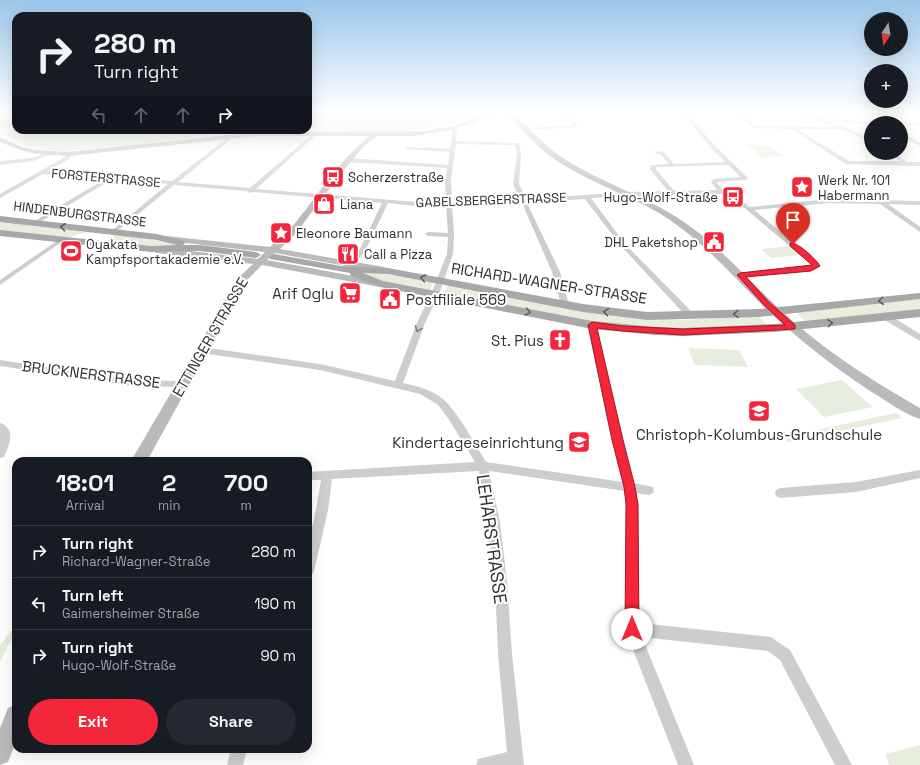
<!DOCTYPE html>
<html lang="en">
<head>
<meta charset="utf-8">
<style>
  :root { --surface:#171b24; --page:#242831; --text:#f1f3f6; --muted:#9ea1a6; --line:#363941; --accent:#f3263a }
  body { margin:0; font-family:"Space Grotesk",sans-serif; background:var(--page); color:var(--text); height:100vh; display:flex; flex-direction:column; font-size:15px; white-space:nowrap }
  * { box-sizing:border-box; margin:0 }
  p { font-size:13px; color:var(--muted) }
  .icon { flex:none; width:22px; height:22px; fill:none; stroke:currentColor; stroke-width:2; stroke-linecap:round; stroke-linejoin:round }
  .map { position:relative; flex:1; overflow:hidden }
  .details { position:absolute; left:12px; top:457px; width:300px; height:296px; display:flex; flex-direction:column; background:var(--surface); border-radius:12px; box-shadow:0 4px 16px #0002 }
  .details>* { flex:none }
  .banner { position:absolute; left:12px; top:12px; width:300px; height:122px; border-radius:12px; box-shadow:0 4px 16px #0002; background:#171b24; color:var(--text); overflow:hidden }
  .needle { width:26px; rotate:192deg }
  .buttons { position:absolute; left:864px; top:12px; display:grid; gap:8px }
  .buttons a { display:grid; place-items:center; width:44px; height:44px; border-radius:50%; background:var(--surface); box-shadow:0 4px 16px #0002; font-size:20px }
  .pin { position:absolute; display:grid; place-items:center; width:34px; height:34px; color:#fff; margin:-41px -17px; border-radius:50% 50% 50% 0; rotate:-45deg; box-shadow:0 0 4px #0007 }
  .pin .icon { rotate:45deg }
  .me { position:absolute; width:44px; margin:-22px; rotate:0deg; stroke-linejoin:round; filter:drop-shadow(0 0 3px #0008) }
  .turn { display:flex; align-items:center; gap:14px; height:84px; padding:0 16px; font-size:18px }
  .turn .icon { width:52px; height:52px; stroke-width:2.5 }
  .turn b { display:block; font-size:28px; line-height:34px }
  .lanes { display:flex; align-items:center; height:38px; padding:0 16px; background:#0003; justify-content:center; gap:20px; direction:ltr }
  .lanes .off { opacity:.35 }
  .eta { display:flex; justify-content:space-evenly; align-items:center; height:68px; text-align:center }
  .eta b { font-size:24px; font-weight:800; line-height:28px }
  .primary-button { display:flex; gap:8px; margin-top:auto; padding:8px 16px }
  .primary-button a { flex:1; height:46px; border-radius:24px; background:var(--accent); color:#fff; font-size:16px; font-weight:800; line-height:46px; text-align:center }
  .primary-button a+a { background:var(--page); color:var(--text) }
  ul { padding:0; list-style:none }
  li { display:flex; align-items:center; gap:12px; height:52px; padding:0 16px; border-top:1px solid var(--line) }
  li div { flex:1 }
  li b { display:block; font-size:15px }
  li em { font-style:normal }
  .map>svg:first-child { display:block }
  .green { fill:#e7eedd }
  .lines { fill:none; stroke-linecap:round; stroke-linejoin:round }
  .street { fill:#cdcdcd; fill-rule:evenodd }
  .secondary { fill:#bababa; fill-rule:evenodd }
  .primary { fill:#a8a8a8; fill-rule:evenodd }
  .oneway { stroke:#606060 }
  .oneway2 { stroke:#777 }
  .route { fill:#f3263a; stroke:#9e1926 }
  .labels { text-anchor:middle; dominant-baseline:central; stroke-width:4; stroke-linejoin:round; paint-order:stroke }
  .far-poi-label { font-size:13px; fill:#303030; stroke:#fff; text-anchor:start }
  .far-street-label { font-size:13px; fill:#303030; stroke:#fff }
  .street-label { font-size:15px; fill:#303030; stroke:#fff }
  .poi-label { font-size:15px; fill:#303030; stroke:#fff; text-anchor:end }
  .near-street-label { font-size:18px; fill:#303030; stroke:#fff }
</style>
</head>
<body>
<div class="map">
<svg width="920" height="765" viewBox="0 0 920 765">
  <rect width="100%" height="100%" fill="#fff"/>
  <g class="green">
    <polygon points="0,111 16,111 16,130 237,130 232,132 241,130 137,145 67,151 47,150 34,148 0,134"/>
    <path d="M308 111H486C431 138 367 131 308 129Z"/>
    <polygon points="747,145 769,145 785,156 762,157"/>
    <polygon points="0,221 86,232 88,232 63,239 0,231"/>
    <polygon points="116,235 164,241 181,246 154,247 106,243"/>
    <polygon points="789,246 800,255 771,258 761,249"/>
    <polygon points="355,272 387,274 434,282 429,292 386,283"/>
    <path d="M449 284 641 317 678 320 758 316 769 326C726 328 684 331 641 328 574 323 509 307 443 294Z"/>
    <polygon points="920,298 920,309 807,323 796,312"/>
    <polygon points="688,348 739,350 748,367 695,365"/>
    <polygon points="842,380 873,407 824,417 796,389"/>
    <polygon points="896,413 902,418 788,442 783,437"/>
    <polygon points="16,625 16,634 8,645 0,663 0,645"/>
    <polygon points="920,745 920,765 889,765 885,754"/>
  </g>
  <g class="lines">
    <g class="street">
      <polygon points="564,111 568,111 578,127 528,130 526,129 528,128 573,125"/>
      <path d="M681 111H685L716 147 747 177 748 178 745 180 717 182 722 190 727 191 750 207 829 199 920 201V205L888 204 920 227V232L880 204 829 203 754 210 816 261 819 266 811 270 740 277H737V273L812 265 747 210 724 194 629 196 591 198 625 244 694 314 695 316 691 318H688L621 246 585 199 527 203 560 272 569 305 565 307 561 305 552 272 522 203 482 206H452L454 235 453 254 439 294 425 323 403 383C417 386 433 390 444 400 459 414 475 444 486 462L623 482 588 325 592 322 595 323 634 483 653 487 654 490 653 493 649 495 636 493 638 504 639 623 771 637 790 650 852 765H835L780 660 768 651 642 637 694 765H678L625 629 626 504 625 491 489 471 500 522 507 582 512 654 524 765H476L478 759 507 752 498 654 495 582 488 522 479 471 332 479 328 510 314 571 312 575 308 577V545L316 510 321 480H308V472L475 462 448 418 437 404 420 394 320 370 201 353 197 350 201 347 320 364 395 381 417 323 431 294 447 254 448 237 428 236 425 234 428 232 448 233 446 206H417L388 203 366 249 354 265 352 266 349 264 360 249 382 203 253 192 250 193 247 191 174 185 112 235 109 233 110 232 168 184 111 180 35 225 33 224V222L105 179 43 174 0 198V194L65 157 69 153 71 154 69 159 48 171 172 181 230 136 232 138 178 182 250 188 314 133 316 135 256 189 417 202H446L445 180 447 168 348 162 345 160 348 158 448 165 450 152 407 149 405 148 407 147 450 149 453 132 451 128 453 127 457 132 456 141 519 143 521 154 519 184 526 199 629 192 668 191 650 169 651 165 669 164 660 154 655 153V151L664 152 674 164 725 162 712 149ZM456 144 515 145 517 154 513 184 520 200 482 202H452L451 180ZM728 165 741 177 713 179 711 182 717 190 674 191 656 169V167Z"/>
      <polygon points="731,111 736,111 756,126 834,127 792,111 798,111 845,127 871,139 871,142 840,129 797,129 849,161 900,161 888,153 893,153 907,162 920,162 920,166 846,164 791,129 753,128"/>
      <polygon points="829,119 885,122 887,123 871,124 827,121"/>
      <polygon points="901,122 920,123 920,125 901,124 901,123 899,123"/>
      <polygon points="901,132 920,143 920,146 901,135"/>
      <polygon points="47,153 49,153 49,155 33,161 0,165 0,161 32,158"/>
      <polygon points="61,238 64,240 63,241 0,285 0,280"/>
      <polygon points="883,315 889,315 920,334 920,341 883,319 882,317"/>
      <polygon points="0,360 131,380 182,381 187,384 182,387 131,386 0,366"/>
      <path d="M0 423C17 429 9 446 4 457L0 458Z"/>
      <polygon points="920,470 920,478 856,492 780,498 776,496 775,493 776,490 780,488 856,482"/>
      <polygon points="231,749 247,749 243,765 227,765"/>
    </g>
    <g class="secondary">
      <path d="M489 111H497L476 122 446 131 413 136H377L363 147 343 171 296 233 280 249 384 267 389 270 388 272 384 273 275 253 267 260 380 281 385 284 384 286 380 287 262 265 247 280 147 461H131L238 278 253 264 156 253 151 250 156 247 258 259 265 252 159 240 156 239 154 237 156 235 270 247C277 241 285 235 291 228 317 197 338 161 370 136H257L69 156 36 154 18 149 0 142V137L22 147 36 150 69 152 257 132 425 131 453 126Z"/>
      <path d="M506 111H512C529 128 545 147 566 160 606 185 652 198 691 227 729 255 759 292 795 323 833 356 876 383 920 408V419C903 414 886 400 870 391 831 365 795 337 761 304 732 275 705 244 670 220 636 197 595 185 560 163 540 150 521 130 506 111Z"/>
      <polygon points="16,705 16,742 8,762 0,765 0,728 8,708"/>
    </g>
    <g class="primary">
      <polygon points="0,216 157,234 184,241 185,243 183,245 200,245 256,252 261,255 256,258 200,251 151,252 0,236 0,230 151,246 177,245 157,240 0,222"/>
      <polygon points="274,254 341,266 388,268 583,304 647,312 759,309 920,293 920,299 759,317 647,320 583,312 388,274 363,273 383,281 592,321 655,327 683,328 775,324 920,309 920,317 775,332 683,336 655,335 592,329 380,287 351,276 350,273 270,259 269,257"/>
    </g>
  </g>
  <defs><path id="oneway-chevron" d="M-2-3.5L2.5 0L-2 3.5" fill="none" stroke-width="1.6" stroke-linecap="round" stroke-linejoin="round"/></defs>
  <g class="oneway">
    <use href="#oneway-chevron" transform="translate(63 227) rotate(-173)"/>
    <use href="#oneway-chevron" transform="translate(423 278) rotate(-169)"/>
    <use href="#oneway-chevron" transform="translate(881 301) rotate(174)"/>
    <use href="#oneway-chevron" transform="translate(528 312) rotate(11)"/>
    <use href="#oneway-chevron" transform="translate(606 312) rotate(-172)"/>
    <use href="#oneway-chevron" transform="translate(736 314) rotate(177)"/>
    <use href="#oneway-chevron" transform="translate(830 323) rotate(-7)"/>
  </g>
  <use class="oneway2" href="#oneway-chevron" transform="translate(418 329) rotate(110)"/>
  <linearGradient id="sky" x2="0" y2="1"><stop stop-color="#9bc6eb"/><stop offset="0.51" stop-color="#fff"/><stop offset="1" stop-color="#fff" stop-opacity="0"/></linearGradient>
  <rect width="920" height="218" fill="url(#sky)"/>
  <path class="route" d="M790 243C798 242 816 259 820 266L811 271 746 277 769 302 795 325V329L683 335 623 331 597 328 623 440 635 487 638 504 639 629 637 633 632 635 627 633 625 629 626 504 624 487 612 440 588 325 592 322 623 326 683 329 785 325 764 305 737 275 740 273 812 265 790 246Z"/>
  <defs>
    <g id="bus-square" transform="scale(1.15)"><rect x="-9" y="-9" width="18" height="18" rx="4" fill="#f3263a" stroke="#fff"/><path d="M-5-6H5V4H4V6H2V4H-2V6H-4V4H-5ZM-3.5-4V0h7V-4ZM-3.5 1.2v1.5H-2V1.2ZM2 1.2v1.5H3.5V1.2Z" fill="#fff"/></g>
    <g id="sight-square" transform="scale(1.15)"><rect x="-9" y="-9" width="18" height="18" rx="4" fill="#f3263a" stroke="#fff"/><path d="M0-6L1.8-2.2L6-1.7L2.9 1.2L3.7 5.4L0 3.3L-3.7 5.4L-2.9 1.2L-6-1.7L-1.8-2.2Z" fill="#fff"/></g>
    <g id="shop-square" transform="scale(1.15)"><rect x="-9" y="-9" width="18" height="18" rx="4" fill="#f3263a" stroke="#fff"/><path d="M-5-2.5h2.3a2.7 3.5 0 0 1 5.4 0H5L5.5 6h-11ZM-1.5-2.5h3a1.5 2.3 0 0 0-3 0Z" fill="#fff"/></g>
    <g id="civic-square" transform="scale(1.15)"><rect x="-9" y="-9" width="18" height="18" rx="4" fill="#f3263a" stroke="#fff"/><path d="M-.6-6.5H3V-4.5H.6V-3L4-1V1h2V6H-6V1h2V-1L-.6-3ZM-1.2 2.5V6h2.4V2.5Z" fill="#fff"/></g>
    <g id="stadium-square" transform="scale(1.15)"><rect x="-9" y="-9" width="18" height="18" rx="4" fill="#f3263a" stroke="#fff"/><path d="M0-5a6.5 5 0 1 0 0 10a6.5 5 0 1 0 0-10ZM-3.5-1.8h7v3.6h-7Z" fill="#fff"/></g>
    <g id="restaurant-square" transform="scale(1.15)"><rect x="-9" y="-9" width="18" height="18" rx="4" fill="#f3263a" stroke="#fff"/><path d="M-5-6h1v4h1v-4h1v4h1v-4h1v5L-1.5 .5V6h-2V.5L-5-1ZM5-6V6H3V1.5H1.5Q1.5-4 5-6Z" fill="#fff"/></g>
    <g id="supermarket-square" transform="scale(1.15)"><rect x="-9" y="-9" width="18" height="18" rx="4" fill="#f3263a" stroke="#fff"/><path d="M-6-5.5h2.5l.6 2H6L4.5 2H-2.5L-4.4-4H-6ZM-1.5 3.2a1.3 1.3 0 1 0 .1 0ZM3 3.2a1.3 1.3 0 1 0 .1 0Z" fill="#fff"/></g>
    <g id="church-square" transform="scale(1.15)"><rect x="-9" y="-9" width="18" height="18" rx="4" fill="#f3263a" stroke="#fff"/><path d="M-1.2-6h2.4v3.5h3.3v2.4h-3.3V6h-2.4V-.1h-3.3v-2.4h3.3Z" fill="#fff"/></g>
    <g id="school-square" transform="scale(1.15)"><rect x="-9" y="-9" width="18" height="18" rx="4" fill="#f3263a" stroke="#fff"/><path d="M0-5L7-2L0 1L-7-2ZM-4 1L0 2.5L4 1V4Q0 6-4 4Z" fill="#fff"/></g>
  </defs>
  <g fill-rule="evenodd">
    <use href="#bus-square" x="333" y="177"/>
    <use href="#sight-square" x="802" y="187"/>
    <use href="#bus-square" x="733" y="197"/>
    <use href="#shop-square" x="324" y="204"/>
    <use href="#sight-square" x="281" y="233"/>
    <use href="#civic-square" x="714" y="242"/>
    <use href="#stadium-square" x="71" y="251"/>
    <use href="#restaurant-square" x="348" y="254"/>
    <use href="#supermarket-square" x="350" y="293"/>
    <use href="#civic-square" x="390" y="299"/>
    <use href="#church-square" x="560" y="340"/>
    <use href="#school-square" x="759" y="411"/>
    <use href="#school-square" x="579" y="442"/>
  </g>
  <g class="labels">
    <g class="far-poi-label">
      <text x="348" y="177">Scherzerstraße</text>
      <text x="818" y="180">Werk Nr. 101<tspan x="818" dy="15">Habermann</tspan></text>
      <text x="718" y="197" text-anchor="end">Hugo-Wolf-Straße</text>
      <text x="340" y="204">Liana</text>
      <text x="296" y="233">Eleonore Baumann</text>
      <text x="698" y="242" text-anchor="end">DHL Paketshop</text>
      <text x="86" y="244">Oyakata<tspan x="86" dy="15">Kampfsportakademie e.V.</tspan></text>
      <text x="364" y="254">Call a Pizza</text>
    </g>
    <g class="far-street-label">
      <text transform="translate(106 178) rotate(5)">FORSTERSTRASSE</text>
      <text transform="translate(491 200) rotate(-2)">GABELSBERGERSTRASSE</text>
      <text transform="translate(80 214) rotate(7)">HINDENBURGSTRASSE</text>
    </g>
    <g class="street-label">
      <text transform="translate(549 283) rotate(9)">RICHARD-WAGNER-STRASSE</text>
      <text transform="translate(210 337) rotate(-60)">ETTINGER STRASSE</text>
      <text transform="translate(91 374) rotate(7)">BRUCKNERSTRASSE</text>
    </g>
    <g class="poi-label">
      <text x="334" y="293">Arif Oglu</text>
      <text x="406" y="299" text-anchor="start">Postfiliale 569</text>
      <text x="544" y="340">St. Pius</text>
      <text x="759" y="434" text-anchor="middle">Christoph-Kolumbus-Grundschule</text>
      <text x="564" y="442">Kindertageseinrichtung</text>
    </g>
    <g class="near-street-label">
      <text transform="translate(492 539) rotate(82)">LEHARSTRASSE</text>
    </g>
  </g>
</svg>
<div class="buttons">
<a><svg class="needle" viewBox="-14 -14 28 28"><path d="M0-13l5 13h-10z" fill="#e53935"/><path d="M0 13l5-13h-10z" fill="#9ea1a6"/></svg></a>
<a>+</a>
<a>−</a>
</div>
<div class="pin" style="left:793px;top:244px;background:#d93025"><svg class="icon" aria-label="arrive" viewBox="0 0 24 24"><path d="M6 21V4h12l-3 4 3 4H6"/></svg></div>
<svg class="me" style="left:632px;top:629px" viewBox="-20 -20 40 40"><circle r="19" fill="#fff"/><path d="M0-13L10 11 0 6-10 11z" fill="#f3263a"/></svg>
<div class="banner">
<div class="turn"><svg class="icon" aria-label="right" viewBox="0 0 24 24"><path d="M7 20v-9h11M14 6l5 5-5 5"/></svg><div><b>280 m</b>Turn right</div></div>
<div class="lanes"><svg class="icon off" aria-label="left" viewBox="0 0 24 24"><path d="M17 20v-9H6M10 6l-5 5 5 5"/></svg><svg class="icon off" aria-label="ahead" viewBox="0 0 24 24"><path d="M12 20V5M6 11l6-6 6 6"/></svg><svg class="icon off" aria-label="ahead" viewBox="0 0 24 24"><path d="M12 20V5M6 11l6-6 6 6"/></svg><svg class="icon" aria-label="right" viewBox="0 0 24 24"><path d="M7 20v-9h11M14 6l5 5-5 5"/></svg></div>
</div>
<section class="details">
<div class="eta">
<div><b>18:01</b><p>Arrival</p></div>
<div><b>2</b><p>min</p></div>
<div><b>700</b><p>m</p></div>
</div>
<ul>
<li><svg class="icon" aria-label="right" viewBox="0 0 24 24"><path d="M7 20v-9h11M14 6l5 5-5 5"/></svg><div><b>Turn right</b><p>Richard-Wagner-Straße</p></div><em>280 m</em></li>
<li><svg class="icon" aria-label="left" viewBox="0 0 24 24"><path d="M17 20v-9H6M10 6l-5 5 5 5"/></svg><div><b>Turn left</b><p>Gaimersheimer Straße</p></div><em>190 m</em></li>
<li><svg class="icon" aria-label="right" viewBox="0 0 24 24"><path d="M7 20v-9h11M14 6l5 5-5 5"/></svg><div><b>Turn right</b><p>Hugo-Wolf-Straße</p></div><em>90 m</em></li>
</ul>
<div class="primary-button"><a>Exit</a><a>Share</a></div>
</section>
</div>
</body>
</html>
